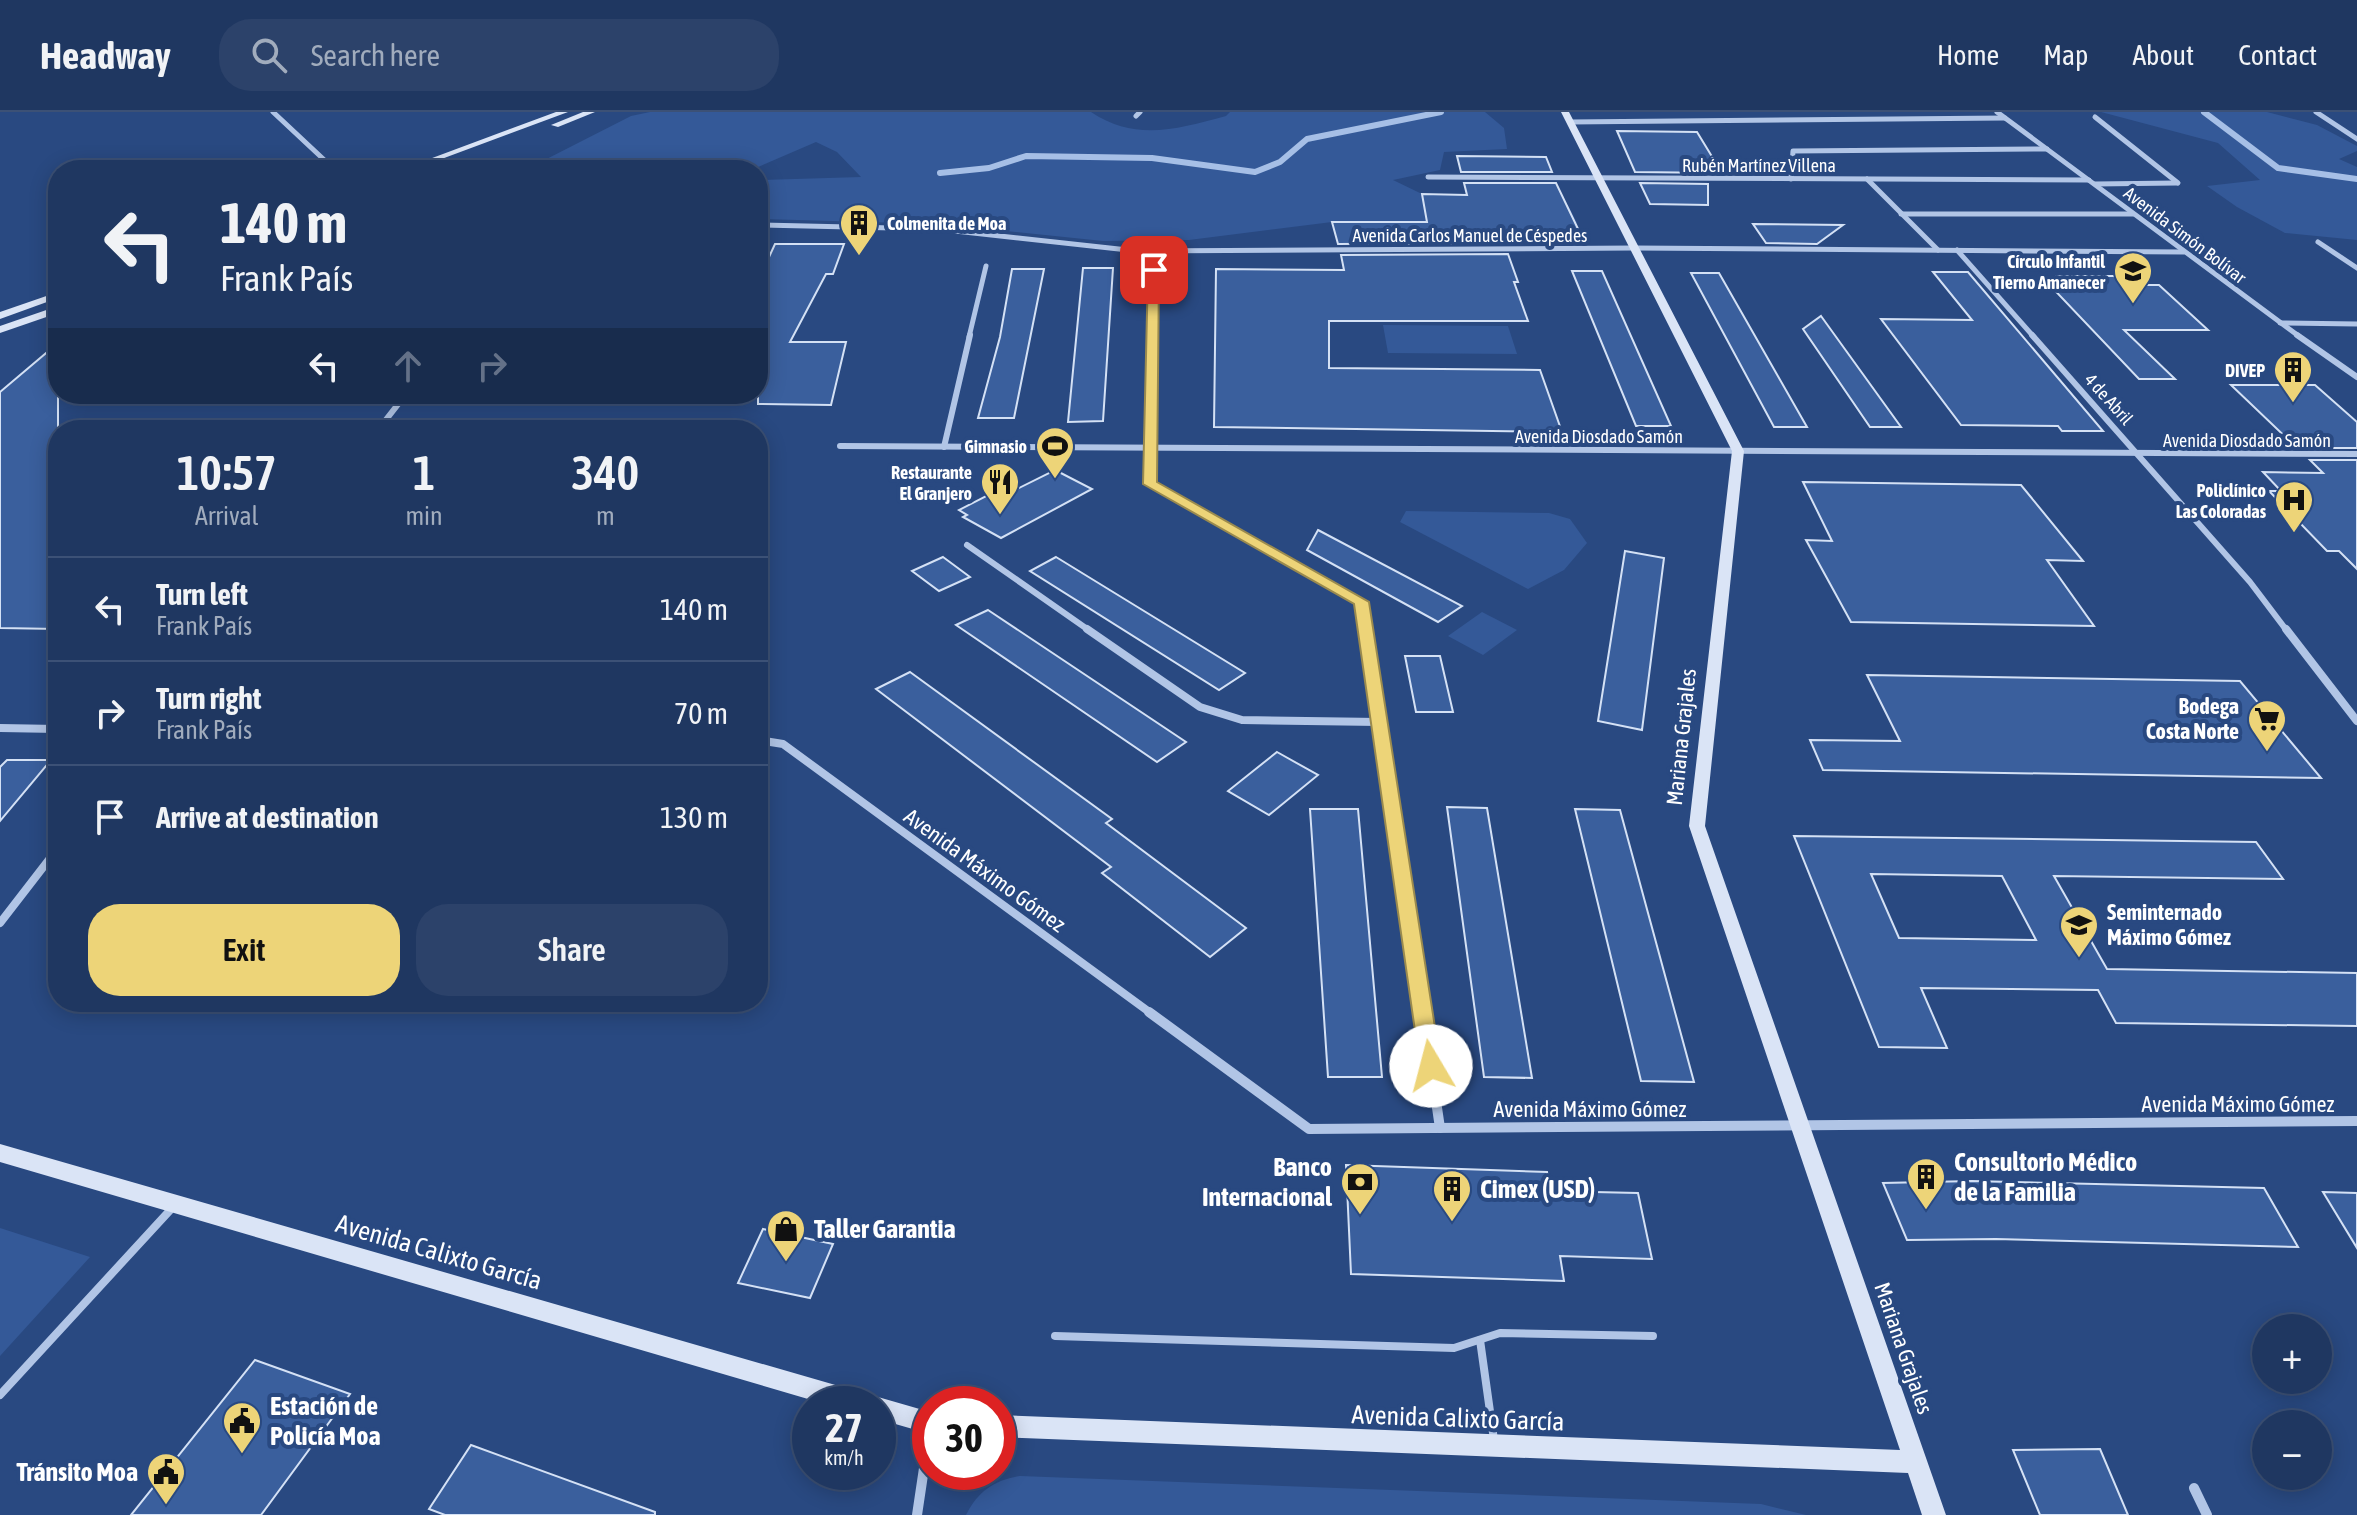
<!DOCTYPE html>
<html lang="en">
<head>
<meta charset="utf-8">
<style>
  :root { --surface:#1f3761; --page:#2c426a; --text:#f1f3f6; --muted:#a1acbd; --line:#3c5176; --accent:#edd478 }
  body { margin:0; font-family:"Asap Condensed",sans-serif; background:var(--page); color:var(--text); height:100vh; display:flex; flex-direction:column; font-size:30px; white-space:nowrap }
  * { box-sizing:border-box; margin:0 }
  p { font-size:26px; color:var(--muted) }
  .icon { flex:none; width:44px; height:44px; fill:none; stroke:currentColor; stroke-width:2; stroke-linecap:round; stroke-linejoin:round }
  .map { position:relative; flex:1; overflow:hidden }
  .side { position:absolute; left:48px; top:308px; width:720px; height:592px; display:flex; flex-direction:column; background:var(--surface); border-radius:32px; box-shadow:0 4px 20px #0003,0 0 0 2px var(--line) }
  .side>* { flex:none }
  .top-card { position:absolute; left:48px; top:48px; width:720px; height:244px; border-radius:32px; box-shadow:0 4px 20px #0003,0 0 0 2px var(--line); background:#1f3761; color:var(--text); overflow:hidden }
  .buttons { position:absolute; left:2252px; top:1202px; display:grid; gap:16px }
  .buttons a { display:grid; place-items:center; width:80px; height:80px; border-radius:50%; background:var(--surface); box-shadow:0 4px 20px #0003,0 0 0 2px var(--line); font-size:40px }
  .speed { position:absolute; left:792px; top:1274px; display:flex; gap:16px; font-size:40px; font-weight:700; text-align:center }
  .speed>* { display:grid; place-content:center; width:104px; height:104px; border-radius:50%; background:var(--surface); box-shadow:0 4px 20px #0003,0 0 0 2px var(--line); line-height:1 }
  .speed small { font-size:20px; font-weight:400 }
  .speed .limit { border:12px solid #d22; background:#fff; color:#111 }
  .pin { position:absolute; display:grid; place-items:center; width:68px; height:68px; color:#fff; margin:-34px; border-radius:16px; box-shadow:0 4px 12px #0006 }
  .me { position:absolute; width:88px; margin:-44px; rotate:352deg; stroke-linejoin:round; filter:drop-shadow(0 0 6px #0008) }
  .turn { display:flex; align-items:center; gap:28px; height:168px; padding:0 40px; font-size:36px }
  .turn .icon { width:104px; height:104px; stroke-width:2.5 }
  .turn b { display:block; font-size:56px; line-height:68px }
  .lanes { display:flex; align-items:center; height:76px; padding:0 40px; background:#0003; justify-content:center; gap:40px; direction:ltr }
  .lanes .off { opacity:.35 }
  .eta { display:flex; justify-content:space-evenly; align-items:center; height:136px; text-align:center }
  .eta b { font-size:48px; font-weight:600; line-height:56px }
  .cta { display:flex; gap:16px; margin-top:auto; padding:16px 40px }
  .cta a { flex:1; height:92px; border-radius:32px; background:var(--accent); color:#111; font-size:32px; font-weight:600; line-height:92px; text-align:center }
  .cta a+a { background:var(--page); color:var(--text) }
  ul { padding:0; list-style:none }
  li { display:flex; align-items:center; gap:24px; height:104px; padding:0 40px; border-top:2px solid var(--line) }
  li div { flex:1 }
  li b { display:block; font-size:30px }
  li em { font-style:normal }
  header { display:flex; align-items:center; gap:48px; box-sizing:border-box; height:112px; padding:0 40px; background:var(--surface); border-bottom:2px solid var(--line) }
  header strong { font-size:38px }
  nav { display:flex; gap:44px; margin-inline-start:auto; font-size:28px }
  .search { width:560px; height:72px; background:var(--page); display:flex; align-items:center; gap:20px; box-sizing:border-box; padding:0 28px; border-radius:32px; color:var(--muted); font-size:30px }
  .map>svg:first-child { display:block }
  .green { fill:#345998 }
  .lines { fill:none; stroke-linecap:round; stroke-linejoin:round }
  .stream { stroke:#a6bfe6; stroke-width:6 }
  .building { fill:#3a5f9d; stroke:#d4e1f5; stroke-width:2; fill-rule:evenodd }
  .lane { stroke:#b1c5e6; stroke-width:8 }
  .street-far3 { stroke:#b1c5e6; stroke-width:5 }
  .street-far2 { stroke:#b1c5e6; stroke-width:6 }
  .street-far1 { stroke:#b1c5e6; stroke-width:8 }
  .street { stroke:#b1c5e6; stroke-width:10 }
  .secondary { fill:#dae4f6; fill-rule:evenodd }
  .route { fill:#edd478; stroke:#9a8a4e; stroke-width:2 }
  .labels { text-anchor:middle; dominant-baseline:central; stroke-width:8; stroke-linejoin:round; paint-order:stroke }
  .far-street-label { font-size:18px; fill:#fff; stroke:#294981 }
  .far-poi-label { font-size:18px; font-weight:bold; fill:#fff; stroke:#294981; text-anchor:end }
  .poi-label { font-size:22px; font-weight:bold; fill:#fff; stroke:#294981; text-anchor:end }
  .street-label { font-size:22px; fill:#fff; stroke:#294981 }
  .near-poi-label { font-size:26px; font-weight:bold; fill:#fff; stroke:#294981; text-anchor:start }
  .near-street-label { font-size:26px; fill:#fff; stroke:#294981 }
</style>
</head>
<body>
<header>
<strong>Headway</strong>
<div class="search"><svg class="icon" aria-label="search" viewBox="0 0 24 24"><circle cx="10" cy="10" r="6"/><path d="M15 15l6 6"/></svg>Search here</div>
<nav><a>Home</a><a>Map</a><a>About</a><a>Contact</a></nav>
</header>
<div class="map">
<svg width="2357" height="1403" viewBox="0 0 2357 1403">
  <rect width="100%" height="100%" fill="#294981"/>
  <g class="green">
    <path d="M650 0H1091C1136 30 1177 17 1226 4L1230 0H1485L1504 16 1507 37 1444 40 1440 58 1393 68 1422 82 1424 92 1568 93 1577 111 1332 110 1189 128 1103 129 938 112 758 107V68L861 65 837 40 816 30 751 58H525L631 4Z"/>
    <polygon points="2101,0 2267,0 2317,13 2357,34 2357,39 2339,47 2357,55 2357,128 2285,121 2237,95 2207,74 2260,68 2218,31"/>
    <polygon points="1383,213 1508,214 1517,242 1388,241"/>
    <polygon points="1406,399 1549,401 1570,407 1587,431 1564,458 1528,477 1400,410"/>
    <polygon points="1482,500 1517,518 1483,543 1448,524"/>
    <polygon points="0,1116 90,1145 0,1244"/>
    <path d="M1020 1364 1761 1392 1806 1403H966C978 1379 995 1368 1020 1364Z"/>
  </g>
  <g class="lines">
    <g class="stream">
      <polyline points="2204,0 2278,56 2357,67"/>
      <polyline points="940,61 989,56 1026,44 1152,46 1255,60 1280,50 1307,27 1441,0"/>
    </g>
  </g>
  <g class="building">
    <polygon points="1617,19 1697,20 1722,61 1635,60"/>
    <polygon points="1457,44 1546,45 1552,60 1461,60"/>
    <polygon points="1464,71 1556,71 1580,121 1501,121 1505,131 1338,132 1332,110 1427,110 1422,82 1467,83"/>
    <polygon points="1640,71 1708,72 1708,93 1650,92"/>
    <polygon points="1753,112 1843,113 1817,132 1766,131"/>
    <polygon points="775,132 844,132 833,162 826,162 790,230 846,230 831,293 758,292 758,169"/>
    <polygon points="1508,142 1518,170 1514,170 1528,209 1329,209 1329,256 1540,258 1562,320 1214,315 1216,157 1344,158 1341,143"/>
    <polygon points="1113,156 1103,309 1068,310 1083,156"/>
    <polygon points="1012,157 1044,157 1014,306 978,306 1000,225"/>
    <polygon points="1572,159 1602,159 1671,314 1636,314"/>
    <polygon points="1933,160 1968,160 2103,319 2062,319 2058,314 1961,313 1881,207 1972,208"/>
    <polygon points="1691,161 1719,161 1807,315 1774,315"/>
    <polygon points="2057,164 2113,164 2135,167 2141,173 2159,173 2208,218 2124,218 2175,267 2139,267 2043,166 2059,167"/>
    <polygon points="1821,204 1901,315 1870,315 1803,217"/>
    <polygon points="58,231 58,517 0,516 0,280"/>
    <polygon points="2231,273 2315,273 2357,310 2357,336 2297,336"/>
    <polygon points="2310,348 2357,348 2357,457 2339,439 2327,439 2269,379 2281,379 2263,360 2323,361"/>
    <polygon points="1055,358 1092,377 1001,426 963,405 967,403 959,398 992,381 1001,385"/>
    <polygon points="1803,370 2021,373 2083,449 2047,448 2094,514 1851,510 1806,428 1832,429"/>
    <polygon points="1318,418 1462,494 1438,510 1307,438"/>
    <polygon points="1625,439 1664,446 1642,618 1598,609"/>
    <polygon points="943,445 970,465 939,479 912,459"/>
    <polygon points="1056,445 1245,561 1219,578 1030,459"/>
    <polygon points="988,498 1186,630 1157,650 956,513"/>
    <polygon points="1405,544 1440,544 1453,600 1416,600"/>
    <polygon points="910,560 1112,707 1106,711 1246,816 1210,845 1102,761 1111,755 876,577"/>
    <polygon points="1867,563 2240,569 2321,666 1823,658 1810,628 1900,629"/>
    <polygon points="1277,640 1318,663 1269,703 1228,679"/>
    <polygon points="7,648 51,648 0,709 0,655"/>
    <polygon points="1447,695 1487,696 1532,966 1484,965"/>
    <polygon points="1310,697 1358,697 1382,965 1328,965"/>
    <polygon points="1575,697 1620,698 1694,970 1641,969"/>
    <path d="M1794 724 2256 730 2283 767 2054 764 2107 857 2357 861V914L2116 911 2098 878 1921 876 1947 936 1879 935ZM1871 762 2002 764 2036 828 1899 826Z"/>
    <polygon points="1346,1053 1547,1060 1550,1079 1638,1081 1652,1147 1560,1144 1564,1169 1351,1162"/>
    <polygon points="1972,1069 2264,1076 2298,1135 1996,1127 1907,1128 1883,1071"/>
    <polygon points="2323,1080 2357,1081 2357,1136"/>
    <polygon points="763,1117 833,1132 810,1186 738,1171"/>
    <polygon points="255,1248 350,1282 261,1403 131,1403"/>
    <polygon points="471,1333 655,1400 655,1403 445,1403 429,1397"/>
    <polygon points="2100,1337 2128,1403 2040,1403 2013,1338"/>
  </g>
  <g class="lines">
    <g class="lane">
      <polyline points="1055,1224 1454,1236 1500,1221 1653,1224"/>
      <polyline points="1480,1228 1494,1328"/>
      <polyline points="0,1283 173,1095"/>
    </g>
    <g class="street-far3">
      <polyline points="273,0 335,58"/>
      <polyline points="1997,0 2300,225"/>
      <polyline points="2316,0 2357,27"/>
      <polyline points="1136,4 1140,0"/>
      <polyline points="2095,5 2178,71"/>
      <polyline points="1570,10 2005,6"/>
      <polyline points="1428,65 2089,68"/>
      <polyline points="1791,67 1793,39 2047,37"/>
      <polyline points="1867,67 1938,138"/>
      <polyline points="2095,72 2177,71"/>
      <polyline points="1901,102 2133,102"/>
      <polyline points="758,113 937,117 1137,139 1634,136 2184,140"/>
      <polyline points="2318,130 2357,156"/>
      <polyline points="1957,138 2034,225"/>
      <polyline points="2280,211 2357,212"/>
      <polyline points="969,225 986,154"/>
      <polyline points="1153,225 1154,158"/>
    </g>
    <g class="street-far2">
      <polyline points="1153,223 1150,372 1361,490 1365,519"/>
      <polyline points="2032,223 2250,470 2287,519"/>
      <polyline points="2297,223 2357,265"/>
      <polyline points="378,318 406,282"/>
      <polyline points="840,334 2357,342"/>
      <polyline points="944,335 970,223"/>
      <polyline points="967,433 1090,519"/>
    </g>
    <g class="street-far1">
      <polyline points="1087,517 1200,595 1242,608 1379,610"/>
      <polyline points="1365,517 1423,902"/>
      <polyline points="2286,517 2357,609"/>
      <polyline points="0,616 58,617"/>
      <polyline points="758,628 783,632 1152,902"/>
      <polyline points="0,811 58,736"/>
    </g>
    <g class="street">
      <polyline points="1149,900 1309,1017 2357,1009"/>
      <polyline points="1423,900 1440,1016"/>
      <polyline points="2194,1376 2207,1403"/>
      <polyline points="917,1403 930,1316"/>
    </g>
    <g class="secondary">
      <polygon points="556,0 568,0 412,58 400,58"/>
      <polygon points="583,0 595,0 558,15 551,13"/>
      <polygon points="1561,0 1569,0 1744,339 1705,714 1946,1403 1922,1403 1908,1361 998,1325 998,1303 1900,1338 1689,714 1732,339"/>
      <polygon points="58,180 58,186 0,207 0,200"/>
      <polygon points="58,194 58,201 0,221 0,214"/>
      <polygon points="0,1032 863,1281 872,1287 878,1285 930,1300 930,1322 878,1307 878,1292 825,1292 0,1050"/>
    </g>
  </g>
  <polygon class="route" points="1154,155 1159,158 1157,370 1369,490 1441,954 1438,960 1423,960 1420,954 1354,492 1143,372 1148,158"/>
  <defs>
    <g id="building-pin" transform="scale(2)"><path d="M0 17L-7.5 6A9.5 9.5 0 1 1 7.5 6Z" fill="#edd478" stroke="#294981"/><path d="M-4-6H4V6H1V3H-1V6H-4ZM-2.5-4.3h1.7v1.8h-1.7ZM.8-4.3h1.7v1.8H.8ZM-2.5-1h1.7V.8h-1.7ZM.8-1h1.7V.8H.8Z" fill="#111"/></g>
    <g id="school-pin" transform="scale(2)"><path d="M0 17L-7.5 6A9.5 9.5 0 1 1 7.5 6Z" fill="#edd478" stroke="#294981"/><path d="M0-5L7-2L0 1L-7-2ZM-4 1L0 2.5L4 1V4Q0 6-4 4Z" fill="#111"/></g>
    <g id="stadium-pin" transform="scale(2)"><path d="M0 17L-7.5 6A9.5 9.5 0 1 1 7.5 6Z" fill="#edd478" stroke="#294981"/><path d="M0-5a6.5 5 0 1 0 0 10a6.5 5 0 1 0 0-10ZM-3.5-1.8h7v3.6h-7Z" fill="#111"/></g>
    <g id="restaurant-pin" transform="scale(2)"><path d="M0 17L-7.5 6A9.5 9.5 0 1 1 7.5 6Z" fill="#edd478" stroke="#294981"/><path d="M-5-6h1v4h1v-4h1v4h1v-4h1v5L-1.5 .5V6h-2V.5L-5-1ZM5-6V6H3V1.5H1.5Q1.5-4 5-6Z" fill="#111"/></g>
    <g id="hospital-pin" transform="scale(2)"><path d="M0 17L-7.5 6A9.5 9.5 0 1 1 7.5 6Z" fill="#edd478" stroke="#294981"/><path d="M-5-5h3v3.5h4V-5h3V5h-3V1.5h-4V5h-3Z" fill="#111"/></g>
    <g id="supermarket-pin" transform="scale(2)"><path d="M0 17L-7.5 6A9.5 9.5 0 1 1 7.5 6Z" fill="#edd478" stroke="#294981"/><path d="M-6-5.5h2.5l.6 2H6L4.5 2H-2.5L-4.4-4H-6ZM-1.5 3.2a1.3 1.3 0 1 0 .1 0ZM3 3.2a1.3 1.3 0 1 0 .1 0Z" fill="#111"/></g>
    <g id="bank-pin" transform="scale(2)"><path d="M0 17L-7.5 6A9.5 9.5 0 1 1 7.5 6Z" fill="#edd478" stroke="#294981"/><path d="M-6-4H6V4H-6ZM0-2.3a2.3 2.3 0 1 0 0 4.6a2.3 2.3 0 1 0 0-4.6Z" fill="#111"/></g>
    <g id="shop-pin" transform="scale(2)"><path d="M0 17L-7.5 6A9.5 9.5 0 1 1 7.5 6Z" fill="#edd478" stroke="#294981"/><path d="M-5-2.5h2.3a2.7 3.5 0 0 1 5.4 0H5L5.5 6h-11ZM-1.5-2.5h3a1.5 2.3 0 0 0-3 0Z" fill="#111"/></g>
    <g id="civic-pin" transform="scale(2)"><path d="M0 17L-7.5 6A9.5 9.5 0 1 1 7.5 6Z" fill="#edd478" stroke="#294981"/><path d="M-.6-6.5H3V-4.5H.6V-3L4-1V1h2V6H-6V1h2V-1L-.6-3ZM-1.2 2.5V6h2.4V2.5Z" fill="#111"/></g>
  </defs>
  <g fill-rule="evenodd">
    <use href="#building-pin" x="859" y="111"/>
    <use href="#school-pin" x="2133" y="159"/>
    <use href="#building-pin" x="2293" y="258"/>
    <use href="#stadium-pin" x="1055" y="334"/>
    <use href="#restaurant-pin" x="1000" y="370"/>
    <use href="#hospital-pin" x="2294" y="388"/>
    <use href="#supermarket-pin" x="2267" y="607"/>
    <use href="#school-pin" x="2079" y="813"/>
    <use href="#building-pin" x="1926" y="1065"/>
    <use href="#bank-pin" x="1360" y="1070"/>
    <use href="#building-pin" x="1452" y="1077"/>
    <use href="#shop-pin" x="786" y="1117"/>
    <use href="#civic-pin" x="242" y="1309"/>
    <use href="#civic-pin" x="166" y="1360"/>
  </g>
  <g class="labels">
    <g class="far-street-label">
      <text x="1759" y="53">Rubén Martínez Villena</text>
      <text x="1470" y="123">Avenida Carlos Manuel de Céspedes</text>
      <text transform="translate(2185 123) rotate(37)">Avenida Simón Bolívar</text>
      <text transform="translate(2109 287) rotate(48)">4 de Abril</text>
      <text x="1599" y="324">Avenida Diosdado Samón</text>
      <text x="2247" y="328">Avenida Diosdado Samón</text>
    </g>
    <g class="far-poi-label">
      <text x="887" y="111" text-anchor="start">Colmenita de Moa</text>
      <text x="2105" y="149">Círculo Infantil<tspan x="2105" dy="21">Tierno Amanecer</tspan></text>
      <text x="2265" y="258">DIVEP</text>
      <text x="1027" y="334">Gimnasio</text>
      <text x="972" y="360">Restaurante<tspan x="972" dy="21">El Granjero</tspan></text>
      <text x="2266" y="378">Policlínico<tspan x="2266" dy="21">Las Coloradas</tspan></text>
    </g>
    <g class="poi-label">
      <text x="2239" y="594">Bodega<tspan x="2239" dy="25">Costa Norte</tspan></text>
      <text x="2107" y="800" text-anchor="start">Seminternado<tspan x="2107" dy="25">Máximo Gómez</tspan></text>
    </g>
    <g class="street-label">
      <text transform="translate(1681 625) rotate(-84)">Mariana Grajales</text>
      <text transform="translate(985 758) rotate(36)">Avenida Máximo Gómez</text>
      <text x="2238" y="992">Avenida Máximo Gómez</text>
      <text x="1590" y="997">Avenida Máximo Gómez</text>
      <text transform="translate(1904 1236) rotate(71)">Mariana Grajales</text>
    </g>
    <g class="near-poi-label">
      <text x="1954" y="1050">Consultorio Médico<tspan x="1954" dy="30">de la Familia</tspan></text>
      <text x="1332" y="1055" text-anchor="end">Banco<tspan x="1332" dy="30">Internacional</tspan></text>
      <text x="1480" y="1077">Cimex (USD)</text>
      <text x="814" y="1117">Taller Garantia</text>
      <text x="270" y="1294">Estación de<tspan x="270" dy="30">Policía Moa</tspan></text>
      <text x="138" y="1360" text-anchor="end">Tránsito Moa</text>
    </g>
    <g class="near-street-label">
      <text transform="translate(439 1140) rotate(16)">Avenida Calixto García</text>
      <text transform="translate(1458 1306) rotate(2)">Avenida Calixto García</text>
    </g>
  </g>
</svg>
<div class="buttons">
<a>+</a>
<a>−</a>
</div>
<div class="speed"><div>27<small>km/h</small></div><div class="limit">30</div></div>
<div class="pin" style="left:1154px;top:158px;background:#d93025"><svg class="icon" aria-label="arrive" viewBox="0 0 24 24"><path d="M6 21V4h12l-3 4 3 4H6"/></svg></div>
<svg class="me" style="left:1431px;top:954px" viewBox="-20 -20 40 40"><circle r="19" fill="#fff"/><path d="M0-13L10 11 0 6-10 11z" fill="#edd478"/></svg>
<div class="top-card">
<div class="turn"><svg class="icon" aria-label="left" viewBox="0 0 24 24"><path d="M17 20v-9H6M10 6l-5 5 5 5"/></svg><div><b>140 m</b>Frank País</div></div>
<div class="lanes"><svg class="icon" aria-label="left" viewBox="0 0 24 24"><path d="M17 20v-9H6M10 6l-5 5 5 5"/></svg><svg class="icon off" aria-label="ahead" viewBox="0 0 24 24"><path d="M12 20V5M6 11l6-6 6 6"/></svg><svg class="icon off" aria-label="right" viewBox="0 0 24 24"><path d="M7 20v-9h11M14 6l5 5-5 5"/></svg></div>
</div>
<section class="side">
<div class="eta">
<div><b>10:57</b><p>Arrival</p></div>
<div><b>1</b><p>min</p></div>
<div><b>340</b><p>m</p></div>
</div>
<ul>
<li><svg class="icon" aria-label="left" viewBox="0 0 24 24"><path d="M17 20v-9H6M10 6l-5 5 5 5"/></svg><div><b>Turn left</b><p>Frank País</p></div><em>140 m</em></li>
<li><svg class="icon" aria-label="right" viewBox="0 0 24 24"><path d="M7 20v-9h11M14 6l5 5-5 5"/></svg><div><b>Turn right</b><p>Frank País</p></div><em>70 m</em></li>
<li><svg class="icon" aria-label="arrive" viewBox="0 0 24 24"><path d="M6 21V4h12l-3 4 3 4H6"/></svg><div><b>Arrive at destination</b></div><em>130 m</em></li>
</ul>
<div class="cta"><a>Exit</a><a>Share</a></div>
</section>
</div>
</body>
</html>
